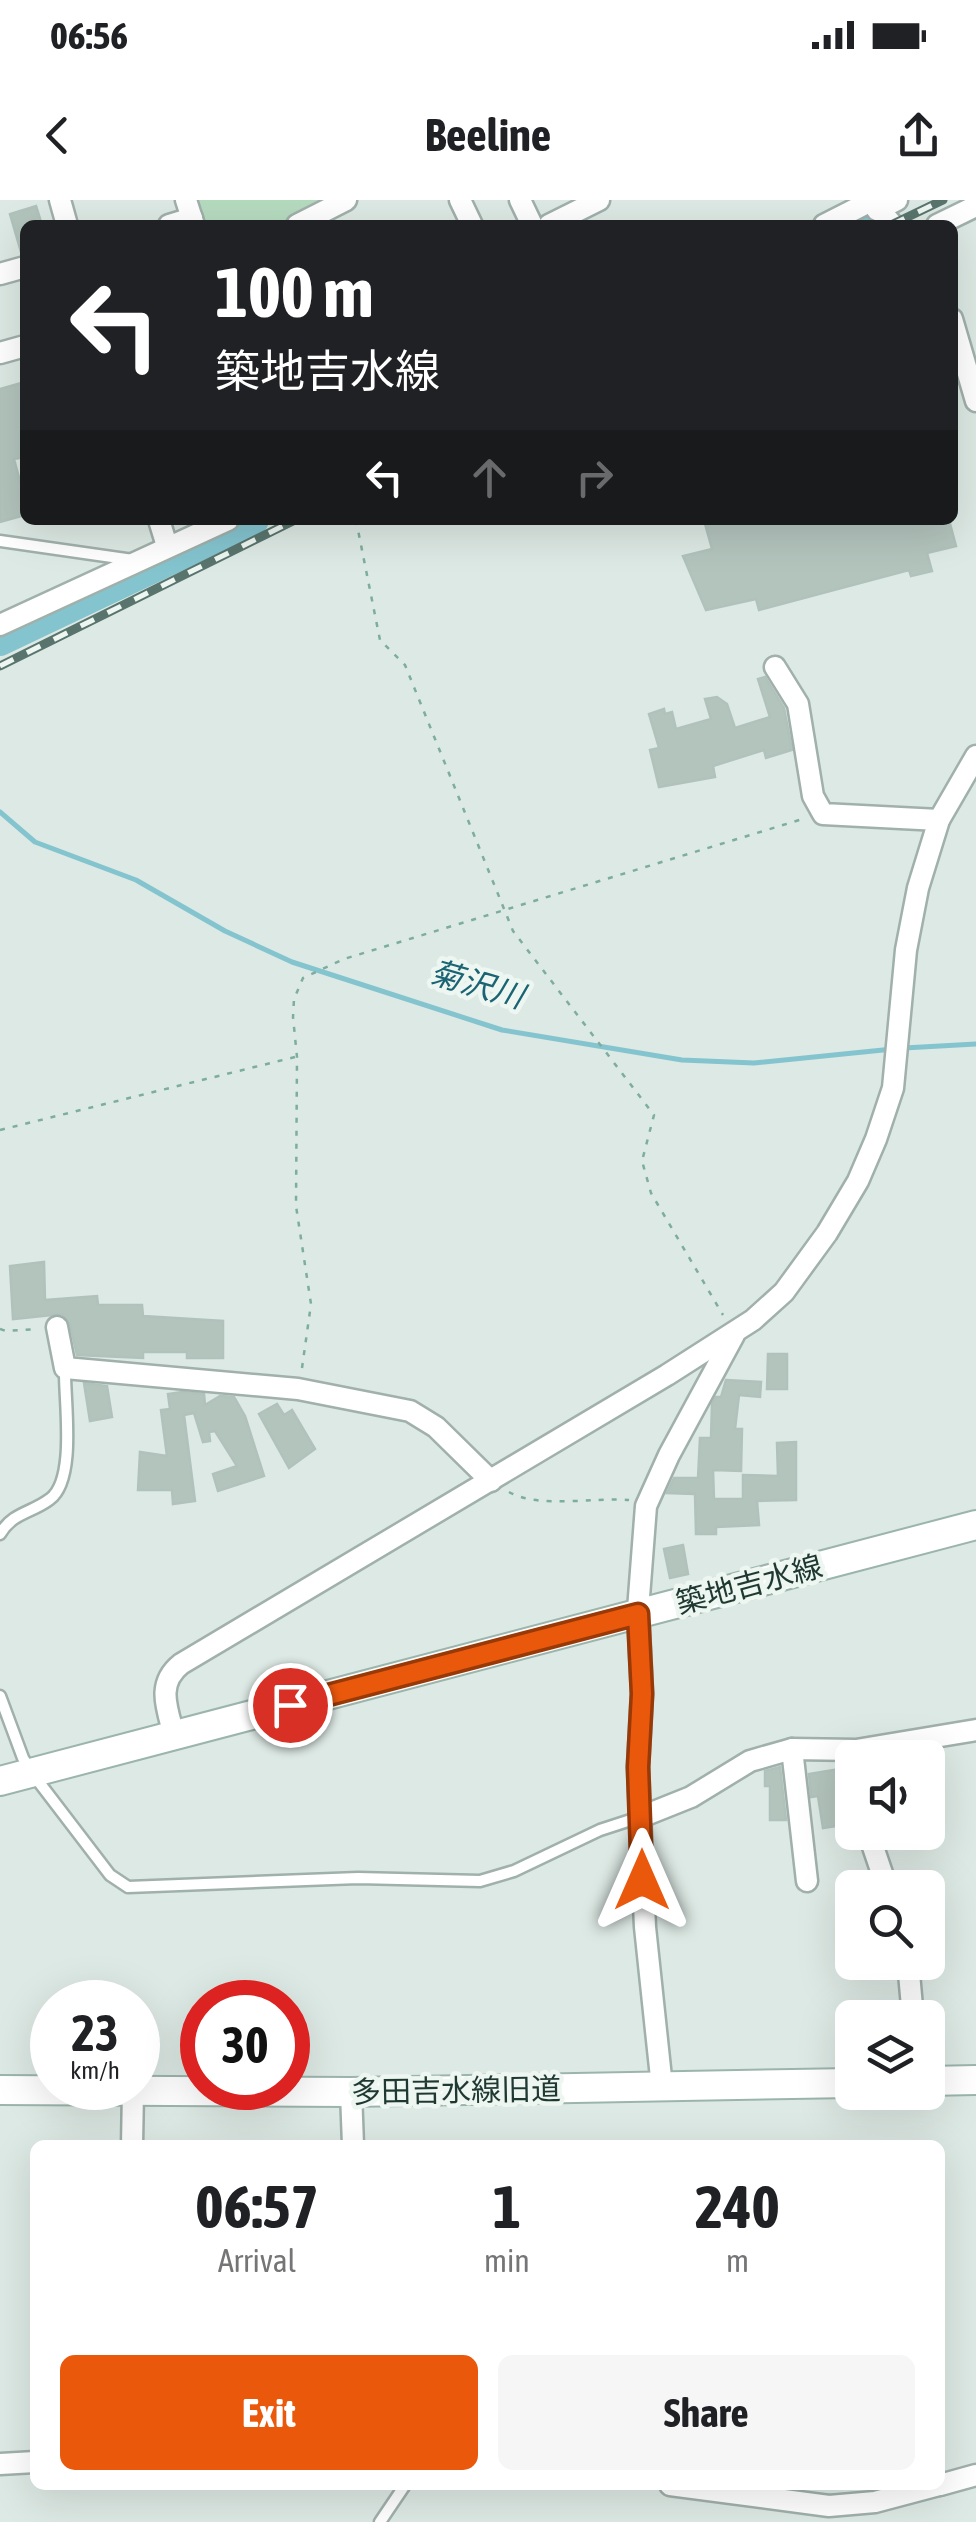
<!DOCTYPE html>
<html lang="en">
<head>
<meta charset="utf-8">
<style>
  :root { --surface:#fff; --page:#f6f6f6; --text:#202124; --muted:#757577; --accent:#ea580c }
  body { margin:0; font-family:"Asap Condensed","Noto Sans JP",sans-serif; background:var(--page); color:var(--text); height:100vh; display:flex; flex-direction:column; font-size:38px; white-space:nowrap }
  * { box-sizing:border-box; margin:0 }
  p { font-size:32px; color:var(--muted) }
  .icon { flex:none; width:55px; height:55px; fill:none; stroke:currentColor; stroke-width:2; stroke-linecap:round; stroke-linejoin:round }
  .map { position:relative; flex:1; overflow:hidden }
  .sheet { position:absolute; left:30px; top:1940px; width:915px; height:350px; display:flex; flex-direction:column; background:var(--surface); border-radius:15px; box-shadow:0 10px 40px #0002 }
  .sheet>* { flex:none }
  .hud { position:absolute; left:20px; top:20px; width:938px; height:305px; border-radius:15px; box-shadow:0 10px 40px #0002; background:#202124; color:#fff; overflow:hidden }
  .tools { position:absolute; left:835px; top:1540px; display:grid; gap:20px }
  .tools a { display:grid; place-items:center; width:110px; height:110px; border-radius:15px; background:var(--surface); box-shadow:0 10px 40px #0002; font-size:50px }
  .speed { position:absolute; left:30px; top:1780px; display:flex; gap:20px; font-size:50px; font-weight:700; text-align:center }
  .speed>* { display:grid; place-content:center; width:130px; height:130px; border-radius:50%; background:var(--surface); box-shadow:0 10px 40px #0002; line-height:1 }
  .speed small { font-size:25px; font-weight:400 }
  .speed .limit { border:15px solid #d22; background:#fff; color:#111 }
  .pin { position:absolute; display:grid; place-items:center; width:85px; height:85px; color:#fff; margin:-42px; border:5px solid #fff; border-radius:50%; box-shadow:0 2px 10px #0007 }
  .me { position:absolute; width:110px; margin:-55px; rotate:0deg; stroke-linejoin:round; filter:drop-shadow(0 0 8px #0008) }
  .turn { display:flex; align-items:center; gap:35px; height:210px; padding:0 30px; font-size:45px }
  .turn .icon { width:130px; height:130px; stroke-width:2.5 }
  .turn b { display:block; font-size:70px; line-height:85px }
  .lanes { display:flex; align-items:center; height:95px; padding:0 30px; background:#0003; justify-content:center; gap:50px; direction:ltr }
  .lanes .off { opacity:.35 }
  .eta { display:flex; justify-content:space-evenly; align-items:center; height:170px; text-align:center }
  .eta b { font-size:60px; font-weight:700; line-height:70px }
  .primary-button { display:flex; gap:20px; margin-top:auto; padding:20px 30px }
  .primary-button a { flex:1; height:115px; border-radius:15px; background:var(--accent); color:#fff; font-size:40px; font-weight:700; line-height:115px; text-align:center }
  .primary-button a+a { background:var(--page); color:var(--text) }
  .status { display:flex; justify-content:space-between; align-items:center; height:70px; padding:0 50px; background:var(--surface); direction:ltr }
  .status svg { height:28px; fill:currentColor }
  header { display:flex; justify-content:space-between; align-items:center; height:130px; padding:0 30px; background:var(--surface); font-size:45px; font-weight:700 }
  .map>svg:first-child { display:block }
  .green { fill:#b5dbbf }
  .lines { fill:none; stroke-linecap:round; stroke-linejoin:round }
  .stream { stroke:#84c4cf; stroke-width:5 }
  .river { stroke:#84c4cf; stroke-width:30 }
  .building { fill:#b3c4bd; stroke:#b0c2bb; stroke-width:2.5 }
  .lane-casing { stroke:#a0b0ab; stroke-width:15 }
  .street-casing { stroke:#a0b0ab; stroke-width:25 }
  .secondary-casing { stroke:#9cb5ac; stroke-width:32 }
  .path { stroke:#7dad9e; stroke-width:2.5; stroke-dasharray:5 8; stroke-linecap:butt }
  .lane { stroke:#fff; stroke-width:10 }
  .street { stroke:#fff; stroke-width:20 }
  .secondary { stroke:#fff; stroke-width:28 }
  .rail-casing { stroke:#59746d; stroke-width:9 }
  .rail { stroke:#edf6f1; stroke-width:5; stroke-dasharray:15; stroke-linecap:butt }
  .route-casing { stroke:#983908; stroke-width:25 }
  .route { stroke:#ea580c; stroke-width:18 }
  .labels { text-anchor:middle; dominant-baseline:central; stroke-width:9; stroke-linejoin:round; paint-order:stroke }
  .street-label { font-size:30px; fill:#1f3831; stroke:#edf6f1 }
  .water-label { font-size:32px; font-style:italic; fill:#1a6473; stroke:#edf6f1 }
</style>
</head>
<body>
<div class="status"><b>06:56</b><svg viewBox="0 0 49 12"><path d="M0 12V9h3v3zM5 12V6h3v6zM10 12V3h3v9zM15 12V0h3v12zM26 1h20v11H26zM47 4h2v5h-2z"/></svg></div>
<header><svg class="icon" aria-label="back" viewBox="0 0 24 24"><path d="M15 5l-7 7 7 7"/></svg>Beeline<svg class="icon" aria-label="share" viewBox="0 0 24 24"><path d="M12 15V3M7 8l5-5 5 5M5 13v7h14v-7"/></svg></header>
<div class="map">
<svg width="976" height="2322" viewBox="0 0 976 2322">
  <rect width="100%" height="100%" fill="#dde9e4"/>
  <polygon class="green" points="186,0 346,0 297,25 194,25"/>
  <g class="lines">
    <g class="stream">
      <polyline points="0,612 35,642 136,680 225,731 292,762 502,830 682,860 754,863 893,849"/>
      <polyline points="904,848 976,844"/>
    </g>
    <g class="river">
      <polyline points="852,25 873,15"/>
      <polyline points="0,441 254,320"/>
    </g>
  </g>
  <g class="building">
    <polygon points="36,6 42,25 25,25 25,51 21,52 10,14"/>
    <polygon points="25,182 25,257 14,259 25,300 25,315 0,322 0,189"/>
    <polygon points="704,320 949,320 956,346 927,353 932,371 911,376 909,370 759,410 756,399 706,410 683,356 712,349"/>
    <polygon points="765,477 784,508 792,550 766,558 764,550 713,566 715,577 659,587 650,550 659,548 649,514 664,509 665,514 672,512 676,529 711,519 705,499 717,497 727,504 735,528 770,517 758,479"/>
    <polygon points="44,1062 45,1100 97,1096 98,1105 142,1105 143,1116 223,1121 223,1158 187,1158 187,1152 143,1152 143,1158 77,1155 70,1124 62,1114 13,1119 10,1066"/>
    <polygon points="768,1154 787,1154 787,1189 767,1189"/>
    <polygon points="726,1180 761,1182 760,1197 739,1195 735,1229 742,1229 741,1271 713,1270 714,1299 743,1299 743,1275 778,1276 777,1243 796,1242 796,1300 757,1301 759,1325 716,1327 716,1334 696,1334 695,1294 667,1293 674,1278 698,1278 700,1238 711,1238 712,1204 716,1197 721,1197"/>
    <polygon points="84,1183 107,1186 112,1217 90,1221"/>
    <polygon points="182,1192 204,1194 205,1205 220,1196 234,1197 245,1216 264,1276 218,1291 213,1274 237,1266 215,1231 209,1232 210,1241 203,1242 194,1213 184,1215 195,1301 173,1304 172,1290 138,1290 140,1252 167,1256 161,1210 170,1209 168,1194"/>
    <polygon points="277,1204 284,1215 292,1210 315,1249 289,1268 259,1214"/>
    <polygon points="683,1345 688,1374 670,1378 664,1349"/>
    <polygon points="780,1567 786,1620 770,1620 770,1586 765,1586 765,1571"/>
    <polygon points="846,1568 849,1596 839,1597 843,1625 823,1628 818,1596 811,1597 809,1574"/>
  </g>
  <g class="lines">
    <g class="lane-casing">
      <g id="lane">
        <polyline points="0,341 133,360"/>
        <path d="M0 1334C13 1312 32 1313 50 1299 77 1279 64 1199 65 1169"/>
        <polyline points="0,1496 23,1558 32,1573 110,1675 128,1687 358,1678 480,1681 514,1671 600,1630 640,1617"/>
        <polyline points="380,2322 405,2285"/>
      </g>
    </g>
    <g class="street-casing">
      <g id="street">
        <polyline points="60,0 67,25"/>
        <polyline points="186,0 194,25"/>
        <polyline points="460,0 472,25"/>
        <polyline points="520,0 532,25"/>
        <polyline points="871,0 893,25"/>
        <polyline points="877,10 897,0"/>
        <polyline points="169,25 192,18"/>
        <polyline points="297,25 346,0"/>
        <polyline points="549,25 599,0"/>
        <polyline points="824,25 871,1"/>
        <polyline points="937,25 976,6"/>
        <polyline points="0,74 25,67"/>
        <polyline points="952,119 976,201"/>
        <polyline points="0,153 25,146"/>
        <polyline points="159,320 167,346"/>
        <polyline points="0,425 228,320"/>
        <polyline points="775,467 798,504 813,596 823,614 939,620"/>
        <polyline points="57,1127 65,1168 298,1189 410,1211 436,1227 491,1281"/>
        <path d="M174 1535C167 1508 156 1484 181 1464L667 1175 753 1120 784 1092 827 1033 858 981 876 939 893 888 906 750 918 688 939 620 976 556"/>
        <polyline points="792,1549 807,1681"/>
        <polyline points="641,1617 691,1597 750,1561 792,1549 856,1550 976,1530"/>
        <polyline points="868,1632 887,1688"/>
        <polyline points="908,1762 913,1818"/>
        <polyline points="662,1887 645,1727 638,1567 642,1493 638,1410 646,1306 669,1255 734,1135"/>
        <polyline points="351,1892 353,1945"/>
        <polyline points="132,1945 133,1891"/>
        <polyline points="0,2264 35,2262"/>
        <polyline points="670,2285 829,2306 875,2302 939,2285"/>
        <polyline points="940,2285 976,2275"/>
      </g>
    </g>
    <g class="secondary-casing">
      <g id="secondary">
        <polyline points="0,1581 976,1325"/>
        <polyline points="928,1881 976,1880"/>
        <polyline points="0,1890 351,1892 852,1883"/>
      </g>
    </g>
    <g class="path">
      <polyline points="356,320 380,440 405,465 513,731 654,915 642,961 651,993 723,1115"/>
      <polyline points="0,930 295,857"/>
      <polyline points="0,1129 6,1131 38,1129"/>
      <polyline points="302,1168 311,1104 296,1006 297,857 293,817 294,799 303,778 344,759 806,618"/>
      <path d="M509 1292C538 1309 595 1297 629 1300"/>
    </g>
    <use href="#lane" class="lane"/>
    <use href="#street" class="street"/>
    <use href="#secondary" class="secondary"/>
    <g class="rail-casing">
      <g id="rail">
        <polyline points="891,25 943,0"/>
        <polyline points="0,466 295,320"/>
      </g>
    </g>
    <use href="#rail" class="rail"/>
  </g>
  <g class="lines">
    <g class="route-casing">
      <polyline id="route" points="290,1505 638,1414 642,1494 638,1567 642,1680"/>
    </g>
    <use href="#route" class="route"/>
  </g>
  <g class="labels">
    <g class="street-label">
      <text transform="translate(749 1384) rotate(-15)">築地吉水線</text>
      <text transform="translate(456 1890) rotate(-1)">多田吉水線旧道</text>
    </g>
    <g class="water-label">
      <text transform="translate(477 784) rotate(16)">菊沢川</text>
    </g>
  </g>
</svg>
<div class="tools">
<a><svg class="icon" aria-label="sound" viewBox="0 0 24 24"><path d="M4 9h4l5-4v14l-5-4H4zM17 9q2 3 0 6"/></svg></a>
<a><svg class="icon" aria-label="search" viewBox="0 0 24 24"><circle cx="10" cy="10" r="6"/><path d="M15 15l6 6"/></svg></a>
<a><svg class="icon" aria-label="layers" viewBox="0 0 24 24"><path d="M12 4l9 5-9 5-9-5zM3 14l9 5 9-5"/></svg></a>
</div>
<div class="speed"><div>23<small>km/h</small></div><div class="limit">30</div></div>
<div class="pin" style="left:290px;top:1505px;background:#d93025"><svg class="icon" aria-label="arrive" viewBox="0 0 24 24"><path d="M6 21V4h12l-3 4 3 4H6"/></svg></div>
<svg class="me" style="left:642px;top:1680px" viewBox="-20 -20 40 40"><path d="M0-17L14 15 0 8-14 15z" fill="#ea580c" stroke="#fff" stroke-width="4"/></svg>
<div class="hud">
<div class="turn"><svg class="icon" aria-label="left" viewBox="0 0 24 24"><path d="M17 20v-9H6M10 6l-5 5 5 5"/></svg><div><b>100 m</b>築地吉水線</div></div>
<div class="lanes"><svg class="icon" aria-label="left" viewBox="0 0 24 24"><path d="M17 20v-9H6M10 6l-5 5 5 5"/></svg><svg class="icon off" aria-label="ahead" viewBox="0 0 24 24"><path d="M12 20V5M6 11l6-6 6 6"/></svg><svg class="icon off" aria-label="right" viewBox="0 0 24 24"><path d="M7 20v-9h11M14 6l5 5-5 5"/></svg></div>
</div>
<section class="sheet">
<div class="eta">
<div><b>06:57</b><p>Arrival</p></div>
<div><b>1</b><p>min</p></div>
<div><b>240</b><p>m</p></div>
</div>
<div class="primary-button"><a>Exit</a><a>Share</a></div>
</section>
</div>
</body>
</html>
